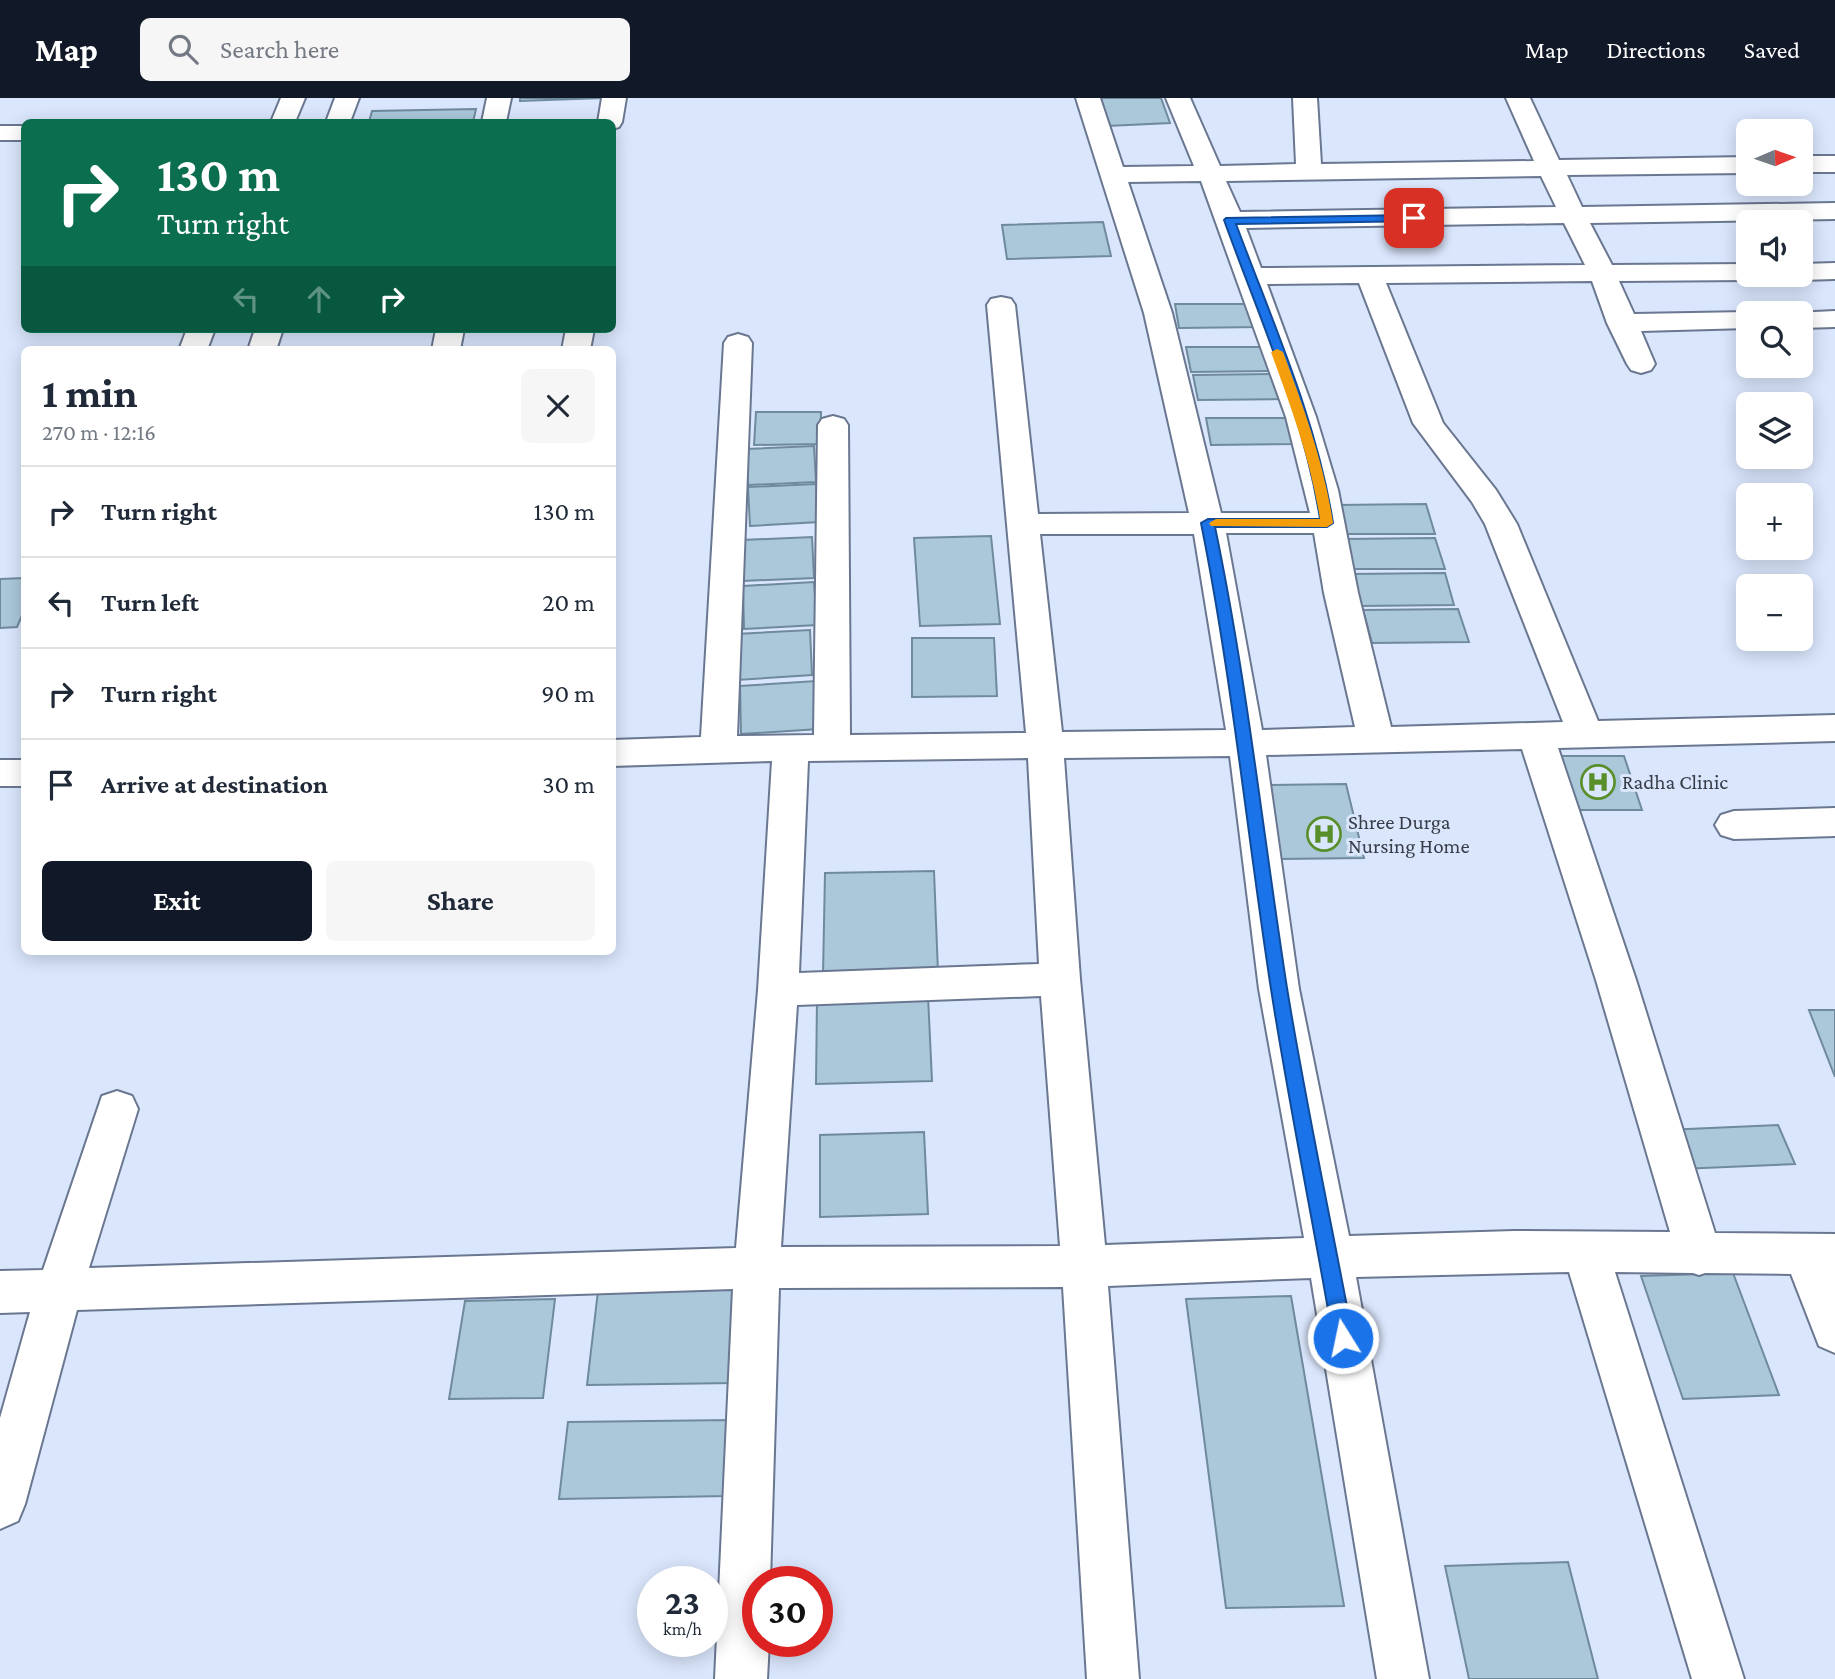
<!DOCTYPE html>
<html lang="en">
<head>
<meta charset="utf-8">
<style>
  :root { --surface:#fff; --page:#f6f6f7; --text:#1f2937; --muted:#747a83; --line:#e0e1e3; --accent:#111827 }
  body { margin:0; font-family:"Crimson Pro",serif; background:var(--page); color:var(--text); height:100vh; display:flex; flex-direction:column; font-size:26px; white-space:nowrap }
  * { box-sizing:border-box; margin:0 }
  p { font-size:23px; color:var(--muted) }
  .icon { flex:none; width:38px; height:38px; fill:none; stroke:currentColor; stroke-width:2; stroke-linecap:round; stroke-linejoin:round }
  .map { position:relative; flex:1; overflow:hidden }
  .drawer { position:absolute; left:21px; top:248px; width:595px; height:609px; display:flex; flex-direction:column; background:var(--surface); border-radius:10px; box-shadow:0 4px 18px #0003 }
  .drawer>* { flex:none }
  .top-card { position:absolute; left:21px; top:21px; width:595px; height:214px; border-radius:10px; box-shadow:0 4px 18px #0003; background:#0b6e4f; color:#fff; overflow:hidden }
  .needle { width:46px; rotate:88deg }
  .fabs { position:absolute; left:1736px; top:21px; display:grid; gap:14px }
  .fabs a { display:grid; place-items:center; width:77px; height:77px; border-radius:10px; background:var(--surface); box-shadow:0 4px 18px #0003; font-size:35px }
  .speed { position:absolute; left:637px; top:1468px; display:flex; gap:14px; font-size:35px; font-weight:700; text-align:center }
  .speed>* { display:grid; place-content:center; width:91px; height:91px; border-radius:50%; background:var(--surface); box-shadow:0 4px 18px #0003; line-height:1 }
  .speed small { font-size:18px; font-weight:400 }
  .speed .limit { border:10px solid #d22; background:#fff; color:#111 }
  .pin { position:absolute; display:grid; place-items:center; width:60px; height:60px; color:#fff; margin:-30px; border-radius:14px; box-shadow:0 4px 10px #0006 }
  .me { position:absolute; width:77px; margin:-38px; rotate:350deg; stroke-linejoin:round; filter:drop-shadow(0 0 5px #0008) }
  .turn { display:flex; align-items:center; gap:24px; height:147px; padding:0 21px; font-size:32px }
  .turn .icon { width:91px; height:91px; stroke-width:2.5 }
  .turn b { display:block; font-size:49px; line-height:60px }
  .lanes { display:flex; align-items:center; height:66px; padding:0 21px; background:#0003; justify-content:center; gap:35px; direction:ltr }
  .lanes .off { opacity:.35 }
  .round { display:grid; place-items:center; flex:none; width:74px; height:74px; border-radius:10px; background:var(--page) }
  .summary { display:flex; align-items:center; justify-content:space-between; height:119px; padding:0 21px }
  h1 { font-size:42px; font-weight:700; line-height:52px }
  .action { display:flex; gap:14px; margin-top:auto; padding:14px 21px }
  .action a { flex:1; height:80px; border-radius:10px; background:var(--accent); color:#fff; font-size:28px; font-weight:700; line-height:80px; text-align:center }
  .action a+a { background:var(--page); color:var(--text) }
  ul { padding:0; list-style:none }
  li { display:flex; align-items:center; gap:21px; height:91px; padding:0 21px; border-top:2px solid var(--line) }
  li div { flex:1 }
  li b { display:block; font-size:26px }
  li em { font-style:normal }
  header { display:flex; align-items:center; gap:42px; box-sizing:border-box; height:98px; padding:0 35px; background:var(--accent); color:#fff }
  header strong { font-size:33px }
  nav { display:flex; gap:38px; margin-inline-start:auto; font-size:24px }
  .search { width:490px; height:63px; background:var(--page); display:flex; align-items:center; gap:18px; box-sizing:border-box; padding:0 24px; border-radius:10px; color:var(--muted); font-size:26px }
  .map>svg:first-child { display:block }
  .building { fill:#abc8db; stroke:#6f8a9c; stroke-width:2 }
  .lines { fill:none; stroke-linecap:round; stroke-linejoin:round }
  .minor-casing { stroke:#6a7790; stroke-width:4 }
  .tertiary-casing { stroke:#6a7790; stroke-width:4 }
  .minor { fill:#fff; fill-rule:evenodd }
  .tertiary { fill:#fff; fill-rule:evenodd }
  .route { fill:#1a73e8; stroke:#114b97; stroke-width:2 }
  .slow { fill:#f59e0b }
  .labels { text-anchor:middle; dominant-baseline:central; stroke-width:6; stroke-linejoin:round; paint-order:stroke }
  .poi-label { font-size:21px; fill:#373d48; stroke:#dae6fc; text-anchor:start }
</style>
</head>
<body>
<header>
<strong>Map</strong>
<div class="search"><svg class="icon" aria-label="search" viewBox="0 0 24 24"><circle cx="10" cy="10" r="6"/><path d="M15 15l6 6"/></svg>Search here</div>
<nav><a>Map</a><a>Directions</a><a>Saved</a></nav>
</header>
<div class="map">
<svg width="1835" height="1581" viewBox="0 0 1835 1581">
  <rect width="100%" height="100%" fill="#dae6fc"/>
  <g class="building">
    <polygon points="520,0 604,0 520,3"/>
    <polygon points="1097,0 1161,0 1170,25 1107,28"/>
    <polygon points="476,11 473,24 369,24 372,13"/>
    <polygon points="1103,124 1111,158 1007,161 1002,127"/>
    <polygon points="1175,206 1254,206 1260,229 1179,230"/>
    <polygon points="1186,249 1268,249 1274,273 1191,274"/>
    <polygon points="1276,276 1283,301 1198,302 1193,277"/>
    <polygon points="756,314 821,314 820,346 754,347"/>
    <polygon points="1206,320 1291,320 1298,346 1211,347"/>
    <polygon points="814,348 816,384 748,387 747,351"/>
    <polygon points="816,386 819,424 750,428 748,389"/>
    <polygon points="1426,406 1435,436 1344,436 1336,407"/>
    <polygon points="991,438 1000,526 920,528 914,440"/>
    <polygon points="812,439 814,480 743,483 742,442"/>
    <polygon points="1435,440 1445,471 1351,471 1343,441"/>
    <polygon points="1445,475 1454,507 1359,508 1351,476"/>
    <polygon points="24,480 24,513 17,529 0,530 0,481"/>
    <polygon points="814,484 817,527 744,531 743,488"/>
    <polygon points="1458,511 1469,544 1372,545 1363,512"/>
    <polygon points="810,532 812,577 737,582 736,536"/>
    <polygon points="912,540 994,540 997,598 912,599"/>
    <polygon points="816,583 819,631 741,636 740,588"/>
    <polygon points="1548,658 1624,658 1642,712 1565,712"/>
    <polygon points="1346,686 1364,760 1280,761 1265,687"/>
    <polygon points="934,773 938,875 823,877 825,775"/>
    <polygon points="928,898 932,983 816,986 817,901"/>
    <polygon points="1809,912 1835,912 1835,979"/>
    <polygon points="1778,1027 1795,1066 1680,1071 1666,1032"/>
    <polygon points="924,1034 928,1116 820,1119 820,1037"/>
    <polygon points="1733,1175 1779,1297 1683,1301 1641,1178"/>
    <polygon points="740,1191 736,1285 587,1287 598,1193"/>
    <polygon points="1291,1198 1344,1508 1226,1510 1186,1201"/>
    <polygon points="555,1201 543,1300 449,1301 465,1203"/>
    <polygon points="731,1322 727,1398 559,1401 568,1324"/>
    <polygon points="1568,1464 1598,1581 1469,1581 1445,1468"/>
  </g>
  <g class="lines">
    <g class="minor-casing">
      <g id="minor">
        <polygon points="487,0 511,0 506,24 482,24"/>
        <polygon points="602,0 626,0 622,24 619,29 612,31 612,24 598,24"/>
        <path d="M1076 0H1100L1123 69 1194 68 1166 0H1190L1220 68 1296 66 1293 0H1317L1321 66 1534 63 1506 0H1530L1559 62 1748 59V75L1567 77 1582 109 1835 105V121L1590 125 1612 167 1748 166V177H1760L1748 182 1619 183 1634 216 1748 214 1755 215H1748V230L1641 233 1655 266 1651 272 1641 275 1631 272 1627 266 1607 225 1592 183 1386 185 1443 325 1496 392 1517 426 1598 623 1835 617V643L1558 650 1636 882 1715 1135 1835 1136V1255L1819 1248 1791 1176 1705 1175 1699 1177 1693 1175 1615 1174 1744 1581H1692L1569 1174 1356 1179 1429 1581H1377L1311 1180 1108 1188 1139 1581H1087L1063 1189 779 1190 770 1484H758V1544H769L767 1581H715L733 1191 77 1212 25 1406 18 1423 0 1431V1320L30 1214 0 1215V1173L43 1172 102 998 117 993 132 998 138 1011 89 1170 736 1150 758 892 772 663 612 668V642L701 639 724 245 728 239 738 236 748 239 752 245 737 638 814 637 818 327 822 321 833 318 844 321 848 327 850 637 1026 635 987 207 991 201 1001 199 1011 201 1015 207 1038 416 1189 415 1144 215ZM1541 78 1556 109 1240 114 1226 83ZM1201 83 1286 319 1310 415H1221L1172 215 1128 84ZM1564 125 1585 167 1261 170 1246 130ZM1359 185 1413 325 1472 404 1485 426 1563 624 1391 629 1358 495 1338 392 1316 319 1267 186ZM1226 435H1314L1324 495 1355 629 1262 632ZM1040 436H1194L1226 632 1062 634ZM1522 651 1596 882 1670 1134 1514 1133 1349 1138 1299 891 1266 657ZM1230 658 1259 891 1304 1140 1105 1147 1080 881 1064 660ZM1028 660 1039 866 799 875 808 663ZM1041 898 1060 1148 781 1149 797 907Z"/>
        <rect x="0" y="28" width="24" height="14"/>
        <rect x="1801" y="58" width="34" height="16"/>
        <polygon points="1835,165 1835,181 1801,182 1789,177 1801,177 1801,166"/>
        <polygon points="1835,213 1835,229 1801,230 1801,215 1794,215"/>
        <polygon points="436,231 464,231 460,252 432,252"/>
        <polygon points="566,231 594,231 590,252 562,252"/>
        <polygon points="1835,710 1835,738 1734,741 1721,737 1715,727 1721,717 1734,713"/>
      </g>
    </g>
    <g class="tertiary-casing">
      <g id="tertiary">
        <polygon points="281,0 305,0 295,24 271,24"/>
        <polygon points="335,0 359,0 350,24 326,24"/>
        <polygon points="187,231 215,231 207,252 179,252"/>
        <polygon points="255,231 283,231 276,252 248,252"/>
        <rect x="0" y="662" width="24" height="26"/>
      </g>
    </g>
    <use href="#minor" class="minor"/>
    <use href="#tertiary" class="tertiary"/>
  </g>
  <path class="route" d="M1414 117 1418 118V123L1236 126C1272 223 1317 322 1333 425L1327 429H1215C1247 582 1263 736 1287 890 1306 1007 1331 1123 1353 1240L1350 1246 1343 1248 1336 1246 1333 1240C1313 1123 1289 1007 1271 891 1247 735 1232 579 1201 425L1208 421H1320C1304 318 1259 219 1224 122L1226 120Z"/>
  <path class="slow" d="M1277 251 1283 254C1304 310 1324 366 1333 425L1327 429 1211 428 1209 425 1216 421H1320C1311 363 1291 309 1271 254Z"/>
  <defs>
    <g id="hospital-ring" transform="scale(1.75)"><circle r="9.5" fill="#dae6fc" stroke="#588f2a" stroke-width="1.5"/><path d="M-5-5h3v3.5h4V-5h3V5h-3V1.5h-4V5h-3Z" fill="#588f2a"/></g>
  </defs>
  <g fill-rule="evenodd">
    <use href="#hospital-ring" x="1598" y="684"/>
    <use href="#hospital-ring" x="1324" y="736"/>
  </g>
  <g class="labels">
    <g class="poi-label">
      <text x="1622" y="684">Radha Clinic</text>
      <text x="1348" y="724">Shree Durga<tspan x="1348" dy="24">Nursing Home</tspan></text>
    </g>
  </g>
</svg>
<div class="fabs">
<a><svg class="needle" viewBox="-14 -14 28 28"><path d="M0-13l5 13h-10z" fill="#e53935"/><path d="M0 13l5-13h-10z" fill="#747a83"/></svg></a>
<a><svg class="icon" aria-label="sound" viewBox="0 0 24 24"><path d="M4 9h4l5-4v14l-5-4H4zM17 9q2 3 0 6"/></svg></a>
<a><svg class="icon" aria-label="search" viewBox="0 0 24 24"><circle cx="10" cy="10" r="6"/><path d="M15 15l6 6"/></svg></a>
<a><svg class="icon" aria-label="layers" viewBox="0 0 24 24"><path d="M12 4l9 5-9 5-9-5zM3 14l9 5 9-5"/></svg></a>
<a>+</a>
<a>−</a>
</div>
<div class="speed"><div>23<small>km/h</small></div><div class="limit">30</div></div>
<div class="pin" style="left:1414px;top:120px;background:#d93025"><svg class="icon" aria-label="arrive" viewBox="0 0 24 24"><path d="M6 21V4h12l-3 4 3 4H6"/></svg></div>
<svg class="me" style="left:1343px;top:1240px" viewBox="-20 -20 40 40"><circle r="17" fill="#1a73e8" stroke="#fff" stroke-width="3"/><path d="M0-11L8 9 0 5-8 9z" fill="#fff"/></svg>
<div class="top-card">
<div class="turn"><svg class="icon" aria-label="right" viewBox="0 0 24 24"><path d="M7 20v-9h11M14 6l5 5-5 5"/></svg><div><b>130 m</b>Turn right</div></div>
<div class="lanes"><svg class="icon off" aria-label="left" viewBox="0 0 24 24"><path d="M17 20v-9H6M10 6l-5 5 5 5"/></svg><svg class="icon off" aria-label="ahead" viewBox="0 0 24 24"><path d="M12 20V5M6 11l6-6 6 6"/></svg><svg class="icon" aria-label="right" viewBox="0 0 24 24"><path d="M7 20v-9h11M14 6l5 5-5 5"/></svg></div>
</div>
<section class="drawer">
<div class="summary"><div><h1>1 min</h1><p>270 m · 12:16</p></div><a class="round"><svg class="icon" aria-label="close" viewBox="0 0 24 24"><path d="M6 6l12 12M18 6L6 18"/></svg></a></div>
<ul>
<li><svg class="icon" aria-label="right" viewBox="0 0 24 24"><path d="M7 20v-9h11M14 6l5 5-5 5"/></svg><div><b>Turn right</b></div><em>130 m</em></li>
<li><svg class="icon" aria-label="left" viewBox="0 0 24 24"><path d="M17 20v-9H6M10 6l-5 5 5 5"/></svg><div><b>Turn left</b></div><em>20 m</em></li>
<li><svg class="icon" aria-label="right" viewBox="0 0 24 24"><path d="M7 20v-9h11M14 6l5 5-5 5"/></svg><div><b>Turn right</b></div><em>90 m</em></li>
<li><svg class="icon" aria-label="arrive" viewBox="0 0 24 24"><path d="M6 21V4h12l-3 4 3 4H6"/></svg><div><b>Arrive at destination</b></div><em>30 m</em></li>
</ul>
<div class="action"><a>Exit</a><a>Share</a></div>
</section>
</div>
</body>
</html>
